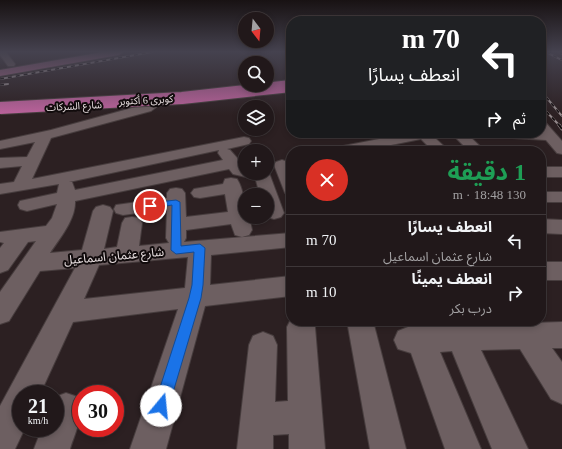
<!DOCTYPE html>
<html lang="ar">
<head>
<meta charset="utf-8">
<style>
  :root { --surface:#21181a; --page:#2d2527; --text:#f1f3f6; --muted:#a2a0a2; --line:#3e3739 }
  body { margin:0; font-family:"Times New Roman","Noto Sans Arabic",serif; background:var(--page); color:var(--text); direction:rtl; height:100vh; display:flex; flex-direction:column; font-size:15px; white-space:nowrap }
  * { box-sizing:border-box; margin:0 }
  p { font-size:13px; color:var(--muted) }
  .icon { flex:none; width:22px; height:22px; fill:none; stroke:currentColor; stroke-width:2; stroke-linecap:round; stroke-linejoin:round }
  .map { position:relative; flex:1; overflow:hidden; direction:ltr }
  .panel { position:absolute; left:286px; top:146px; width:260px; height:180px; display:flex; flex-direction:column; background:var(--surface); border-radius:16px; box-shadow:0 2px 6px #0003,0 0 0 1px var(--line); direction:rtl }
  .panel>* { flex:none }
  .guide { position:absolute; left:286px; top:16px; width:260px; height:122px; border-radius:16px; box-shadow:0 2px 6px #0003,0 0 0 1px var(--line); direction:rtl; background:#202124; color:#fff; overflow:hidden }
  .needle { width:26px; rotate:164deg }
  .fabs { position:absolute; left:238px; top:12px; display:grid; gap:8px }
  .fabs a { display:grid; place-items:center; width:36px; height:36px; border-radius:50%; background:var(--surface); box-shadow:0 2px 6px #0003,0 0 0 1px var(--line); font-size:20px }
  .speed { position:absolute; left:12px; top:385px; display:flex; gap:8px; font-size:20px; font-weight:700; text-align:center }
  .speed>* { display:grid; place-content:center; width:52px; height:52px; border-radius:50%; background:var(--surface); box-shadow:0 2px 6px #0003,0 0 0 1px var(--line); line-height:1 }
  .speed small { font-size:10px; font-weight:400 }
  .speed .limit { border:6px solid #d22; background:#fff; color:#111 }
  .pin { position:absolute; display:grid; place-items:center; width:34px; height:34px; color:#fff; margin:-17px; border:2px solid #fff; border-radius:50%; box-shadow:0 1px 4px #0007 }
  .me { position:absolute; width:44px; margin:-22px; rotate:17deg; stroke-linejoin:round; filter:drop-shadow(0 0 3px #0008) }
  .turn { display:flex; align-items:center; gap:14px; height:84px; padding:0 20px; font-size:18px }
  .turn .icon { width:52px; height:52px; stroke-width:2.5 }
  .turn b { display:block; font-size:28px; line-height:34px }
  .then { display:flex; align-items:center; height:38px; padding:0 20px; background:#0003; gap:8px; font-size:15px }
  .round { display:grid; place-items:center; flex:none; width:42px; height:42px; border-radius:21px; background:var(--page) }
  .summary { display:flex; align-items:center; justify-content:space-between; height:68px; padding:0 20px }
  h1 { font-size:24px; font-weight:700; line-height:30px; color:#1e9e55 }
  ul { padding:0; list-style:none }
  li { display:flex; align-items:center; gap:12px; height:52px; padding:0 20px; border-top:1px solid var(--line) }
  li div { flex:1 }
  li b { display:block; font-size:15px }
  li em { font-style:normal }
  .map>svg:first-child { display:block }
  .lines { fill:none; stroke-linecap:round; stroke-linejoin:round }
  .minor-casing { stroke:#473d3e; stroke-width:2 }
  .major-casing { stroke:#473d3e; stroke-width:2 }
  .minor { fill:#6d5f61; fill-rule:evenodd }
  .major { fill:#9c6184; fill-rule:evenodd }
  .rail-far1-casing { stroke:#93898b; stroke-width:2 }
  .rail-casing { stroke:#93898b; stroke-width:3 }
  .rail-far1 { stroke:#110b0c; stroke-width:1.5; stroke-dasharray:4; stroke-linecap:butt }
  .rail { stroke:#110b0c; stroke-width:2; stroke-dasharray:6; stroke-linecap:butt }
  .highway-bridge-casing { stroke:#473d3e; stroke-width:14; stroke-linecap:butt }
  .highway-bridge { stroke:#bb629b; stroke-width:12 }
  .route { fill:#1a73e8; stroke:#114b97 }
  .labels { text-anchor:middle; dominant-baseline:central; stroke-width:4; stroke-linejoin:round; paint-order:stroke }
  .far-street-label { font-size:10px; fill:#e7dedf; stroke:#110b0c }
  .street-label { font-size:12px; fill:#e7dedf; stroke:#110b0c }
</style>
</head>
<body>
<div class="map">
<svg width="562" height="449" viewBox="0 0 562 449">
  <rect width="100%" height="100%" fill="#2c2022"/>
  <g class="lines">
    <g class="minor-casing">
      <g id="minor">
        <polygon points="0,52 6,52 15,64 14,66 8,66 0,55"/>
        <path d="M157 99 161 100 163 102 151 111 51 138 32 179 244 137 249 138 251 141 249 144 227 149 230 150 245 167V173H267L268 170 284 213 281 217 274 219 267 217V195H260L255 177 250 178 233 174 229 169 75 201C76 219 60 238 50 253L82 250 93 211 96 207 103 205 110 207 113 211 104 249 117 247 122 223 125 218 132 217 139 218 142 223 139 246 169 243 166 238 167 209 123 215 116 213 114 209 116 205 167 198V193L170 189 176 188 182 189 185 193 186 217 228 212 225 194 200 198 194 197 191 193 194 189 223 184 225 179 231 178 237 179C244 190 245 205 245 217H254L250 221 252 230 249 235 242 237 235 235 231 224 186 230V238L184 242 291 233V247L211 255 210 285 291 276V296L205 306 166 449H130L178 309 73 322 40 394H21V428H25L15 449H0V406L75 268 40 271 9 321 0 324V292L36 241 28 242 8 270 0 273V248L4 243 0 242V232L46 226 52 218 57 204 27 211 20 209 18 205 20 201 57 193 59 184 0 194V184L14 182 22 166 0 168V158L27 157 35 142 0 149V141L51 130 143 105ZM219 150 218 153 223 160 75 190 72 182H69ZM188 257 185 288 84 299 99 265Z"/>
        <polygon points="541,122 546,123 562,141 562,154 557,153 546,140 496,137 491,136 489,133 541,133"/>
        <polygon points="410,133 446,133 444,136 435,138 449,151 433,151 421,139 361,151 331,151 333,148 338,147"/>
        <polygon points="451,133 466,133 485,151 469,151"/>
        <polygon points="282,160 288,162 291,168 291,194 285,193 274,165 276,162"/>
        <rect x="541" y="167" width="21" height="10"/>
        <rect x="541" y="192" width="21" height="10"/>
        <polygon points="541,219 562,220 562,234 541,233"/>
        <rect x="541" y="262" width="21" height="18"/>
        <polygon points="291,319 291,321 312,321 315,327 325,449 289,449 289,434 273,435 273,449 237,449 249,345 253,336 263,332 273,336 277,345 275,402 288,401 287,327"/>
        <polygon points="347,321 373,321 406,449 370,449"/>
        <polygon points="562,322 562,348 552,348 562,362 562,404 551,399 520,349 481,350 528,449 492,449 452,351 440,352 481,449 445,449 411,353 398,349 394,340 398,331 408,327"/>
        <path d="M66 393 78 397C85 415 75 432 70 449H34L42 428H55V397Z"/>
      </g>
    </g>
    <g class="major-casing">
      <polygon id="major" points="103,52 123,52 119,55 0,76 0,70"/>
    </g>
    <use href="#minor" class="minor"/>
    <use href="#major" class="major"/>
    <g class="rail-far1-casing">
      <g id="rail-far1">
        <polyline points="546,52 562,60"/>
        <polyline points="559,52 562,54"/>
        <polyline points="0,79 152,52"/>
        <polyline points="0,85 8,84"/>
        <polyline points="541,91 562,116"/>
        <polyline points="541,106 560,126"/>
      </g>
    </g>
    <g class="rail-casing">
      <polyline id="rail" points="559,125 562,129"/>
    </g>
    <use href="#rail-far1" class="rail-far1"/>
    <use href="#rail" class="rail"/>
    <g class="highway-bridge-casing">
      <polyline id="highway-bridge" points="0,108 182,98 291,86"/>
    </g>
    <use href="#highway-bridge" class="highway-bridge"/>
  </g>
  <linearGradient id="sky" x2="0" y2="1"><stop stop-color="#181213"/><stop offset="0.45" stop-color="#45424f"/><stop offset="1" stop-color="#45424f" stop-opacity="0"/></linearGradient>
  <rect width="562" height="115" fill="url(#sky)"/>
  <polygon class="route" points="176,200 180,202 181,246 200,244 205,248 203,285 201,298 169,406 166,411 161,413 156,411 154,406 189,298 192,285 194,252 176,254 171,250 172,205 150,209 145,206 150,203"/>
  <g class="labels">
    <g class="far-street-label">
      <text transform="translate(146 100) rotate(-3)">كوبرى 6 أكتوبر</text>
      <text transform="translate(74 106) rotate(-3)">شارع الشركات</text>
    </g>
    <g class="street-label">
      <text transform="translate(114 256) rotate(-5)">شارع عثمان اسماعيل</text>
    </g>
  </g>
</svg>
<div class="fabs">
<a><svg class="needle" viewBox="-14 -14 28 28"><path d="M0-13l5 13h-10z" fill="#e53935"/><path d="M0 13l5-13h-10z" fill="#a2a0a2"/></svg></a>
<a><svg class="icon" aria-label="search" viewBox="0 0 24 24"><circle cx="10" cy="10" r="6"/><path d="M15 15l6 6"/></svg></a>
<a><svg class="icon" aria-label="layers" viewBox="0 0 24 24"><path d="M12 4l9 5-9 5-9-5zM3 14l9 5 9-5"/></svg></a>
<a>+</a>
<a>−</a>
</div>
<div class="speed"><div>21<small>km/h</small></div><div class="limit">30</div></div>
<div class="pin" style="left:150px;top:206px;background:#d93025"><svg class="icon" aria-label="arrive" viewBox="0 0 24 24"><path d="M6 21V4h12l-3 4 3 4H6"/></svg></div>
<svg class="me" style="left:161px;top:406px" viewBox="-20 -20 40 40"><circle r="19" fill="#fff"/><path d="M0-13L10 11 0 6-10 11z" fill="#1a73e8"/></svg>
<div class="guide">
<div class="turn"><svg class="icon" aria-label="left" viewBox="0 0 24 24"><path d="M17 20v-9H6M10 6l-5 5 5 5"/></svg><div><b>70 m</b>انعطف يسارًا</div></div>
<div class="then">ثم<svg class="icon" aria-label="right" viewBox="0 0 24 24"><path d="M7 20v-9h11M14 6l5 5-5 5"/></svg></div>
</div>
<section class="panel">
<div class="summary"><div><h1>1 دقيقة</h1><p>130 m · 18:48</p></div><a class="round" style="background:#d93025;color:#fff"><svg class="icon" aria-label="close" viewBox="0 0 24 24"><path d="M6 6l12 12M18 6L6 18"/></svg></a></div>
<ul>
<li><svg class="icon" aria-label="left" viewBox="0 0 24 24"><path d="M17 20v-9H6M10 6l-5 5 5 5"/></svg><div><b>انعطف يسارًا</b><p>شارع عثمان اسماعيل</p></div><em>70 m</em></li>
<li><svg class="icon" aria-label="right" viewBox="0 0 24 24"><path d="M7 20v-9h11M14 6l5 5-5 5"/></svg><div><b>انعطف يمينًا</b><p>درب بكر</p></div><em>10 m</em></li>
</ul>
</section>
</div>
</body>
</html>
